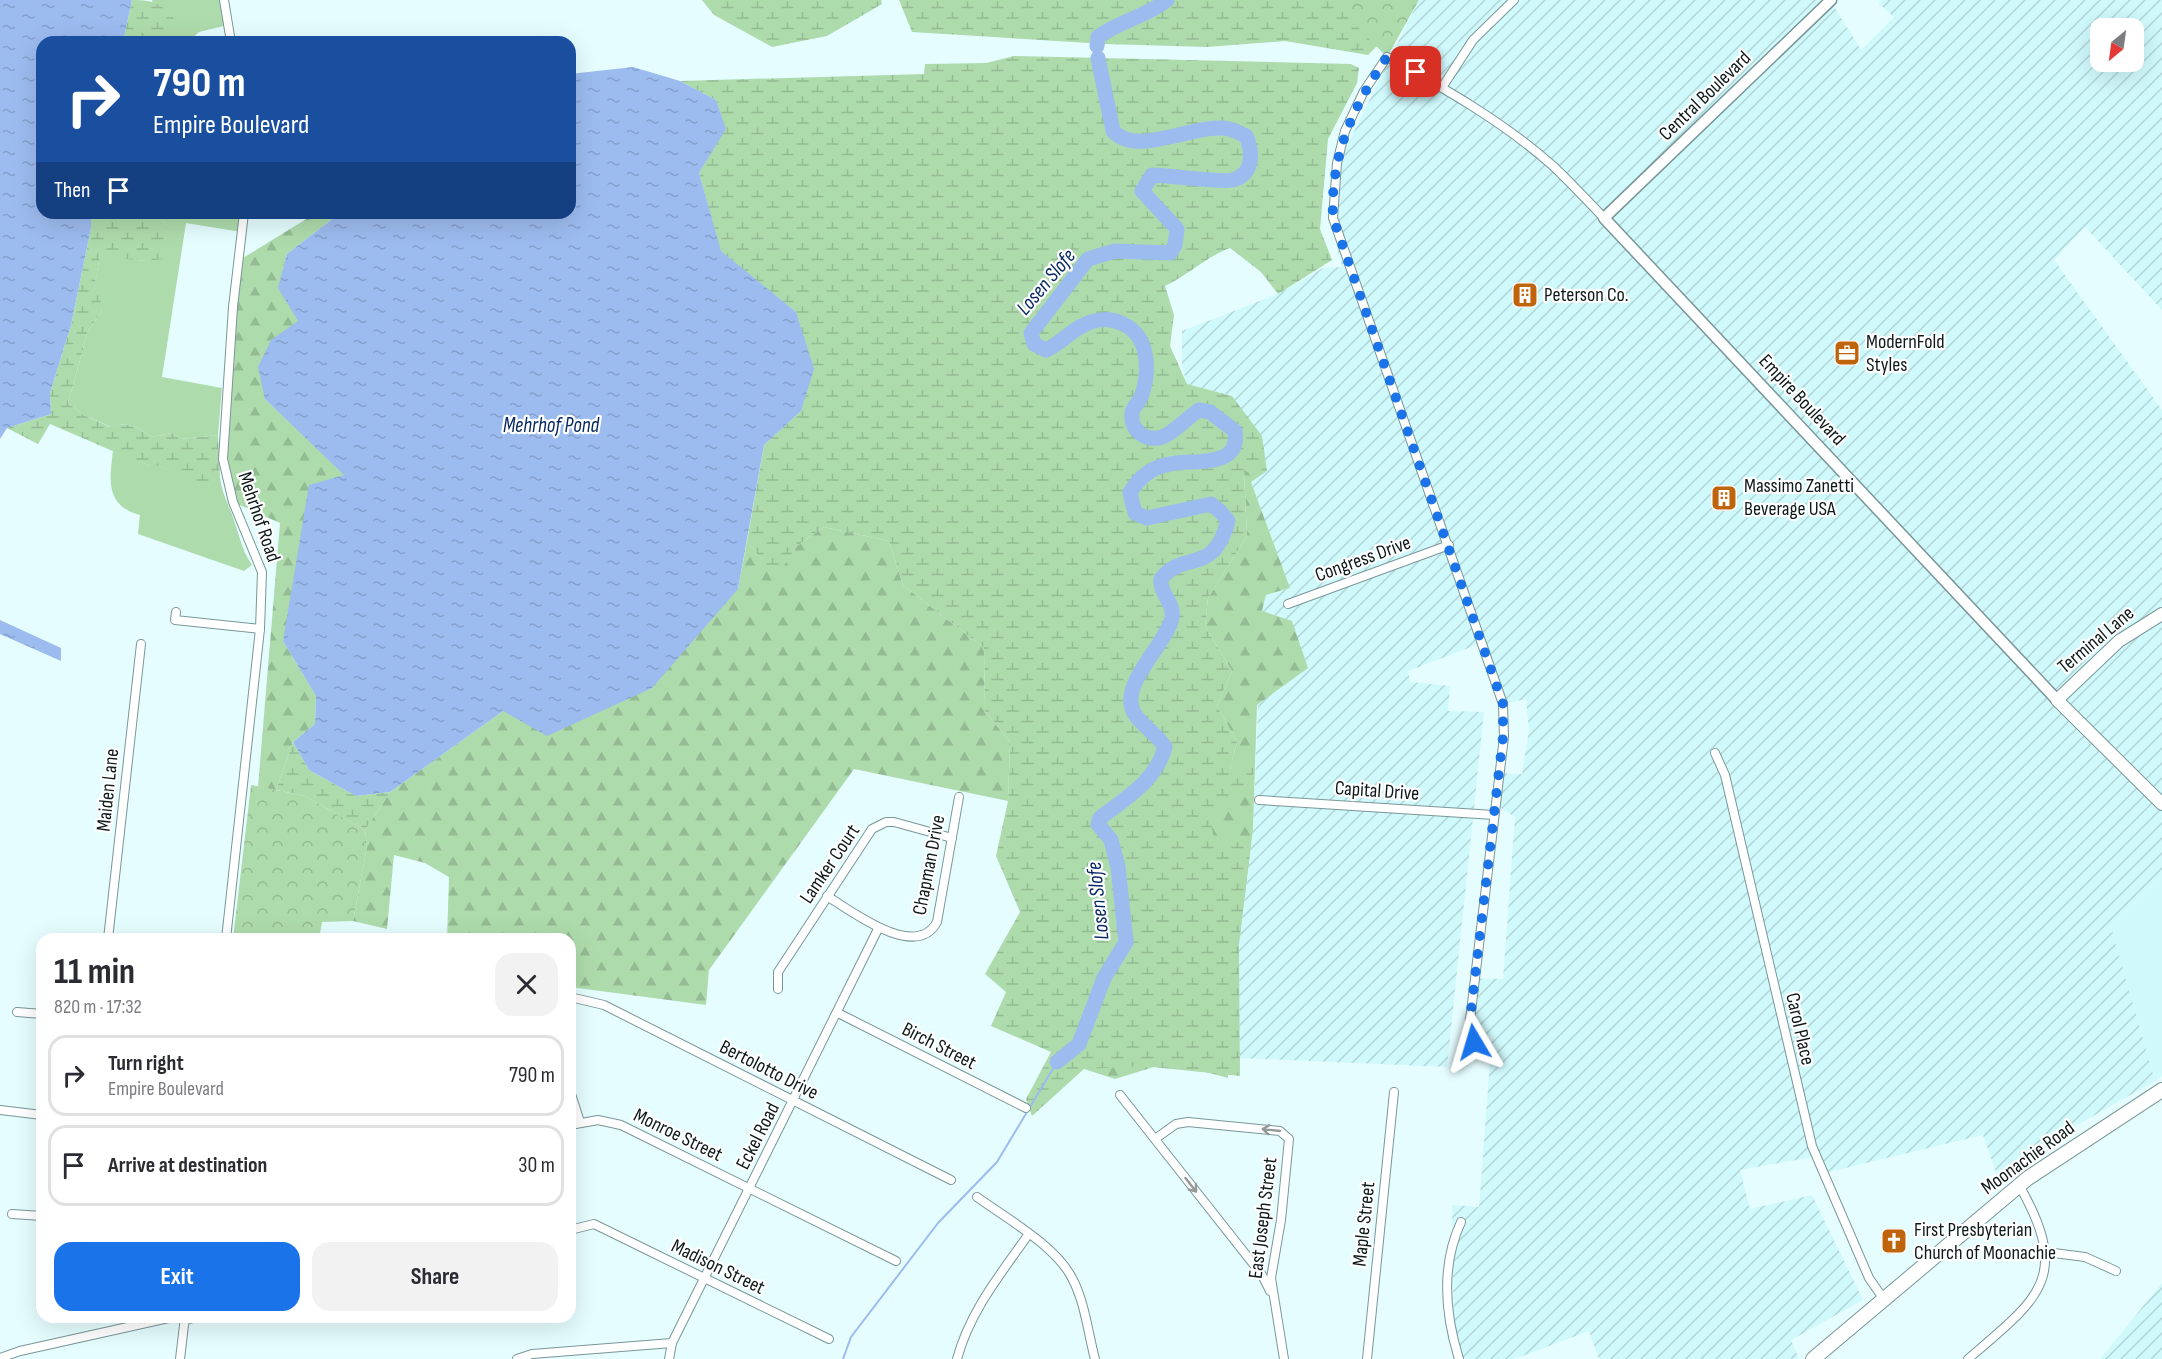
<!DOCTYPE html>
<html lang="en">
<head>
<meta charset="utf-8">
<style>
  :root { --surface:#fff; --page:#f2f2f3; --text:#2b2b33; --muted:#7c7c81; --line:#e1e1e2; --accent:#1a73e8 }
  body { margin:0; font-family:"Sofia Sans Condensed",sans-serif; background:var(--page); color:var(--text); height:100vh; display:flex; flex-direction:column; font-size:22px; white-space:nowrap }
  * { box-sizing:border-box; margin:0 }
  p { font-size:20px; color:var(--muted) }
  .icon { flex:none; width:33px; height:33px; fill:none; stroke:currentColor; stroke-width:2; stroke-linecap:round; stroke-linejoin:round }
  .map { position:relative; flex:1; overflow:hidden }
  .details { position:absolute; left:36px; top:933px; width:540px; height:390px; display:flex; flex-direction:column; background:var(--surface); border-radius:18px; box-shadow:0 6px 24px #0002 }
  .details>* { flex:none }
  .hud { position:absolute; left:36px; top:36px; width:540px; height:183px; border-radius:18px; box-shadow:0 6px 24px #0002; background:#1a4fa0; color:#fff; overflow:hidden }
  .needle { width:39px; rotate:209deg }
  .fabs { position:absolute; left:2090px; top:18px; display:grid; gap:12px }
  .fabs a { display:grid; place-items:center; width:54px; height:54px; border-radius:12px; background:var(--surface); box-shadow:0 6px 24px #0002; font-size:30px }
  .pin { position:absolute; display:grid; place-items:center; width:51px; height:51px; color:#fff; margin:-26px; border-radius:12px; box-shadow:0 3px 9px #0006 }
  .me { position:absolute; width:66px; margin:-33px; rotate:353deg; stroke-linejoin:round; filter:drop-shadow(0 0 4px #0008) }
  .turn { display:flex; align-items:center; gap:21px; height:126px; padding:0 18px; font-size:27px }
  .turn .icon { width:78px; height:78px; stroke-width:2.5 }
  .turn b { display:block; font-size:42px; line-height:51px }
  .then { display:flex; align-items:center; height:57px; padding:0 18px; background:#0003; gap:12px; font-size:22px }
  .round { display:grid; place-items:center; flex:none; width:63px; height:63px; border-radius:18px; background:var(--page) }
  .overview { display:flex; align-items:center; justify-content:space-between; height:102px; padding:0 18px }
  h1 { font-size:36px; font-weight:700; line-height:45px }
  .button { display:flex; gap:12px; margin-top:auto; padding:12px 18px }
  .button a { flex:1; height:69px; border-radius:18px; background:var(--accent); color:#fff; font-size:24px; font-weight:700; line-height:69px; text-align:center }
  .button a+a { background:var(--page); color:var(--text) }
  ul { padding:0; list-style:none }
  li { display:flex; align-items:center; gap:18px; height:81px; margin:0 12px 9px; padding:0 6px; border:3px solid var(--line); border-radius:18px }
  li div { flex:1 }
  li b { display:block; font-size:22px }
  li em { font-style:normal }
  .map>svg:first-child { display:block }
  .built { fill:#d0f9fc }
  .industrial { fill:url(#industrial-furrows); fill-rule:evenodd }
  .grass { fill:#aedbac }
  .forest { fill:url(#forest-firs) }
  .wetland { fill:url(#wetland-marsh) }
  .park { fill:url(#park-crowns) }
  .water { fill:url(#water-ripples) }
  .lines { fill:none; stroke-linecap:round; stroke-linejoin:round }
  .stream { stroke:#9cbbef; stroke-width:2 }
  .river { stroke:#9cbbef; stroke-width:15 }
  .minor-casing { stroke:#799698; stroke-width:10 }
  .tertiary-casing { stroke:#799698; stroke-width:13 }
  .secondary-casing { stroke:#799698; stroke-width:14 }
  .primary-casing { stroke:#799698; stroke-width:16 }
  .minor { stroke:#fff; stroke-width:8 }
  .tertiary { stroke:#fff; stroke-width:10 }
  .secondary { stroke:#fff; stroke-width:12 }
  .primary { stroke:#fff; stroke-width:14 }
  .oneway { stroke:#939898 }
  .route { stroke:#1a73e8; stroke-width:10; stroke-dasharray:0 18 }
  .labels { text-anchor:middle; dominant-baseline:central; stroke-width:4.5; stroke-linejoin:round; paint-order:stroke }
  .street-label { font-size:20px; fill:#0e191a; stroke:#fff }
  .poi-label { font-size:20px; fill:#0e191a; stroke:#fff; text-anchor:start }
  .water-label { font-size:21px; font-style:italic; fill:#072964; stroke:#fff }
</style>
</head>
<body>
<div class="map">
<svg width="2162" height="1359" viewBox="0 0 2162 1359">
  <defs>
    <pattern id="industrial-furrows" width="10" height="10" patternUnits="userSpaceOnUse" patternTransform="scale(1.5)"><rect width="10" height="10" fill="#d0f9fc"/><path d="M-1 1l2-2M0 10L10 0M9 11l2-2" fill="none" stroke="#b1d5d7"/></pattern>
    <pattern id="forest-firs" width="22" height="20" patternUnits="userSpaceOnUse" patternTransform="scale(1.5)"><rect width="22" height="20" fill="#aedbac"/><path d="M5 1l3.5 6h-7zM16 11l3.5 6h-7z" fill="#94bb93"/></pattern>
    <pattern id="wetland-marsh" width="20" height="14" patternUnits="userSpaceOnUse" patternTransform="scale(1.5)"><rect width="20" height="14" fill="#aedbac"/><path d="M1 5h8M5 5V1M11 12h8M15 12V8" fill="none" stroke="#94bb93"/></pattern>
    <pattern id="park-crowns" width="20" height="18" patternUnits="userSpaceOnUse" patternTransform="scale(1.5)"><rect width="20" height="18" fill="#aedbac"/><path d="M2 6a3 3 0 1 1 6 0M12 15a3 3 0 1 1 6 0" fill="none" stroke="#94bb93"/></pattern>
    <pattern id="water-ripples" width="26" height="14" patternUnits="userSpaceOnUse" patternTransform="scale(1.5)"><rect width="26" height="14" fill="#9cbbef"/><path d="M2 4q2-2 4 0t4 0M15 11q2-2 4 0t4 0" fill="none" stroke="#85a0cc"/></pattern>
  </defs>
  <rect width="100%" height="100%" fill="#e5fdff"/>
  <polygon class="built" points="2162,876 2162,1076 2155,1081 2111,927"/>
  <g class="industrial">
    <path d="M1419 0H1830L1861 50 1894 17 1878 3 1882 0H2162V310L2085 227 2054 260 2162 410V876L2111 927 2155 1081 2028 1153 1998 1178 1983 1135 1820 1174 1812 1157 1740 1170 1750 1209 1812 1195 1863 1300 1791 1340 1799 1359H1599L1589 1331 1515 1359H1458L1454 1344 1452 1205 1479 1207 1492 1037 1468 1030 1471 978 1503 979 1515 817 1491 801 1496 773 1522 774 1529 730 1526 699 1502 704 1479 644 1408 671 1410 682 1450 686 1448 711 1484 712 1447 1067 1240 1058 1239 943 1253 829 1262 611 1266 595 1290 588 1251 482 1232 396 1187 384 1182 367V331L1278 294 1323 268 1342 267 1338 252 1336 168ZM2100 28H2133V62H2100Z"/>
    <polygon points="2162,1283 2162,1359 2100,1359"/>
  </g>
  <g class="grass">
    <polygon points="152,0 224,0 228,25 199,32 188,42 162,42 164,37"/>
    <path d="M158 213H244L241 232 186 223 162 377 222 388 218 435 181 439 172 433 152 437C137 427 128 421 111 427L84 415 68 403 88 331 102 311 94 289 100 255 145 261 167 225Z"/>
    <path d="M113 451 151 466H161L180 475 213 478 220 476C221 490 226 499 231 512 239 531 240 548 252 565L244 571 138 534 140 515C106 506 109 481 113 451Z"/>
  </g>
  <g class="forest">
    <polygon points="316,213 340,213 287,254 279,288 299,322 265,399 345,475 283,641 316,696 315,724 293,742 276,790 258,787 280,523 233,502 223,459 238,261"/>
    <polygon points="1244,469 1255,476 1267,471 1251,482 1290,588 1266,595 1262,611 1292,621 1308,668 1257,705 1253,829 1239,943 1223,1005 1228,1078 1170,1062 1115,1079 1084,1069 1230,770 1237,742 1217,706 1232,671 1205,626 1208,598 1247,536"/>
    <polygon points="824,527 889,541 903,585 984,648 985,711 1010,742 1008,801 854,769 709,970 706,1005 570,987 570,939 447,939 449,877 425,863 394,855 387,929 353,921 367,846 365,830 390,792 503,711 738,589 747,541 776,576 797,546"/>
  </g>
  <g class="wetland">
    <path d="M132 0C157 0 161 4 177 22L176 31 164 37 162 42H123Z"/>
    <polygon points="702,0 881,0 882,4 827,36 772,47 714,15"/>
    <polygon points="899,0 1407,0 1386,37 1368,55 1285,41 1207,47 1105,44 912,32"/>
    <path d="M1014 56 1351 64 1359 68 1357 83 1328 139 1320 229 1332 260 1278 294 1261 272 1230 248C1204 258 1190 274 1165 286L1174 315 1170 346 1187 384 1232 396 1262 436 1267 471 1255 476 1244 470 1247 536 1208 598 1205 626 1232 671 1217 706 1237 742 1230 770 1254 759 1253 788 1210 817 1214 839 1251 844 1239 943 1240 1076 1143 1066 1084 1069 1032 1116 1026 1099 1051 1052 991 1026 1006 992 985 974 1020 912 996 856 1008 801 1010 742 985 711 984 648 903 585 889 541 824 527 797 546 776 577 747 541 764 445 801 411 796 312 720 251 699 173 725 129 716 100 680 81 924 74 925 64 986 63Z"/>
    <path d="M91 213 140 215 158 213 167 225 164 259 145 261 100 256 94 289 100 296 102 311 88 331 68 403 84 415 110 427C128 421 137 427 152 437L172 433 181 439 218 435 220 476 199 486 161 466H151L124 456 50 424 38 444 7 428 51 414 50 393 71 325 91 228Z"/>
    <polygon points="293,742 309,770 356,796 390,792 365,830 305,796 276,790"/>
  </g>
  <g class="park">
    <polygon points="1331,0 1419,0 1387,57"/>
    <polygon points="251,785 305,796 365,830 367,846 353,921 322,922 319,939 233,939"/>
  </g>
  <g class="water">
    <polygon points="0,0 132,0 123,42 42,42 42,213 91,213 91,228 71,325 50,393 51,414 7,428 0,439"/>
    <polygon points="633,67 680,81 716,100 726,129 699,173 721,251 796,312 814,369 801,411 764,445 738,589 652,688 547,736 503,711 390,792 356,796 309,770 293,742 315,724 316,696 283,641 309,485 344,475 265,399 258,367 271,340 298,321 278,288 287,254 340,213 570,213 570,74"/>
    <polygon points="0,620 61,648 61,661 0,634"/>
  </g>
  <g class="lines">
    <polyline class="stream" points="843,1359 851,1337 938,1223 997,1162 1057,1062"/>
    <g class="river">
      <path d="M1097 46 1098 37C1119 21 1146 17 1167 0"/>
      <path d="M1057 1062 1079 1044 1104 978 1126 942 1118 867 1111 840 1098 824 1100 818C1126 798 1156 781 1165 747 1157 734 1142 726 1134 713 1118 685 1166 645 1172 618 1175 603 1159 593 1161 579 1184 549 1213 577 1228 521L1221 512 1211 504 1147 518 1135 513 1130 493C1139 477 1152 467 1170 464 1194 459 1241 469 1235 431L1210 412 1199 410C1188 417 1172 434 1162 437 1145 442 1130 430 1132 413 1133 406 1139 403 1141 397 1150 373 1150 336 1123 324 1111 318 1097 318 1084 325 1070 331 1060 344 1046 350L1034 344 1031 333 1088 259 1115 251 1170 253 1175 245 1177 229 1142 191 1152 175C1166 175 1224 183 1233 180 1254 174 1253 152 1246 136 1241 134 1235 130 1229 129 1196 122 1137 158 1113 131L1098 58"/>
    </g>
    <g class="minor-casing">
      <g id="minor">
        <polyline points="224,0 231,42"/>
        <polyline points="1443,86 1473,40 1514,0"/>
        <polyline points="1288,604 1449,545"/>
        <polyline points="176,612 175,620 260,629"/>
        <polyline points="1715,753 1725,775 1812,1146 1869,1278 1885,1301"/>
        <polyline points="1259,800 1494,815"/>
        <path d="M827 896C851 911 916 961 937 922L959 797"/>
        <polyline points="108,939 141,644"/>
        <polyline points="226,939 260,629 262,572 233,502 223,459 233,307 244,213"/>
        <polyline points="778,989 778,972 872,829 886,822 894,822 952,838"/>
        <polyline points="570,997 604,1005 951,1180"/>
        <polyline points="17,1012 42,1014"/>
        <polyline points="838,1013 1026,1108"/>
        <path d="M1474 1043 1470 1020 1504 737 1503 704 1333 218 1337 163 1345 131 1364 91 1387 57C1444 88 1502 121 1552 165 1570 182 1587 200 1604 218"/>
        <polyline points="570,1091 580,1122"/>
        <polyline points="1120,1095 1262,1275 1270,1291"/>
        <polyline points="0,1110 42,1115"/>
        <polyline points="570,1125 598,1120 621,1125 896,1261"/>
        <polyline points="1155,1139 1176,1124 1188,1122 1280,1131 1289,1139 1281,1220 1271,1278 1284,1359"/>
        <path d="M977 1197C1006 1218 1056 1246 1072 1278 1085 1302 1088 1333 1095 1359"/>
        <polyline points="12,1214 42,1216"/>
        <polyline points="570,1230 594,1224 829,1339"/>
        <polyline points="2046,1252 2085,1257 2116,1271"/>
        <polyline points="185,1320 198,1317"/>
        <polyline points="0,1358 20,1351 173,1317"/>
        <polyline points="180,1359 185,1317"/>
        <polyline points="517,1359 532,1354 672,1343"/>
        <polyline points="669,1359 672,1343 878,929"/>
        <path d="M957 1359C970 1311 1000 1275 1028 1235"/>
        <polyline points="1367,1359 1394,1092"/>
        <path d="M1459 1359C1445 1314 1441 1265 1461 1222"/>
        <path d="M1968 1359C2039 1298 2072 1278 2019 1185"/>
      </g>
    </g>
    <g class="tertiary-casing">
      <polyline id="tertiary" points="1831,0 1604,218 2057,700"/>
    </g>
    <g class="secondary-casing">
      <polyline id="secondary" points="2162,614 2119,641 2057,700 2162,804"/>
    </g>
    <g class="primary-casing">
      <polyline id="primary" points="1813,1359 2028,1178 2162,1090"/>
    </g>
    <use href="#minor" class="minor"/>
    <use href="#tertiary" class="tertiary"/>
    <use href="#secondary" class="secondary"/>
    <use href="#primary" class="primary"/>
  </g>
  <defs><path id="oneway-shaft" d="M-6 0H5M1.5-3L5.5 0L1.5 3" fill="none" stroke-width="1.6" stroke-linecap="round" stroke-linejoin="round" transform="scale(1.5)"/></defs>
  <g class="oneway">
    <use href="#oneway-shaft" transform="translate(1271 1130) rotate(-174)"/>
    <use href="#oneway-shaft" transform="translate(1191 1185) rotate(52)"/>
  </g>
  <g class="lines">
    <path class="route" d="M1416 72 1387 57C1353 107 1330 156 1333 218L1503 704V737L1470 1020 1474 1042"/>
  </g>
  <defs>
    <g id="building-square" transform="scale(1.35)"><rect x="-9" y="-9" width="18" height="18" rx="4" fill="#bf640a" stroke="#fff"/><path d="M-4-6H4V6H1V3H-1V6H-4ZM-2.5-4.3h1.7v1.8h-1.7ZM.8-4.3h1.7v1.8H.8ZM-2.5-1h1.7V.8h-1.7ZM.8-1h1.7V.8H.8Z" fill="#fff"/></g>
    <g id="office-square" transform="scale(1.35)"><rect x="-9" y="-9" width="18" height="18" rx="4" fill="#bf640a" stroke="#fff"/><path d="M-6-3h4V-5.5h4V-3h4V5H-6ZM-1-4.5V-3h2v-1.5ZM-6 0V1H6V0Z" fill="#fff"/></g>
    <g id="church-square" transform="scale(1.35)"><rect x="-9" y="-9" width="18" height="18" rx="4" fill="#bf640a" stroke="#fff"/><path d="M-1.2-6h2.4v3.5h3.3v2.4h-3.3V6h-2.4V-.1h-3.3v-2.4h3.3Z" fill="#fff"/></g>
  </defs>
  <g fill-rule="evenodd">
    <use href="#building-square" x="1525" y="295"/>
    <use href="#office-square" x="1847" y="353"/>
    <use href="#building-square" x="1724" y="498"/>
    <use href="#church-square" x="1894" y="1241"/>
  </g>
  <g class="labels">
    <g class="street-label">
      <text transform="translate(1705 96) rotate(-44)">Central Boulevard</text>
      <text transform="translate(1802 400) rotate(47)">Empire Boulevard</text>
      <text transform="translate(259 517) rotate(71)">Mehrhof Road</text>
      <text transform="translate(1363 559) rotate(-20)">Congress Drive</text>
      <text transform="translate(2096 640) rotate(-40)">Terminal Lane</text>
      <text transform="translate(108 790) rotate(-84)">Maiden Lane</text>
      <text transform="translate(1377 791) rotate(4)">Capital Drive</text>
      <text transform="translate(830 864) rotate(-56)">Lamker Court</text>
      <text transform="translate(929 865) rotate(-79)">Chapman Drive</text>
      <text transform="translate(1800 1029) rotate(77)">Carol Place</text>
      <text transform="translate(939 1046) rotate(27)">Birch Street</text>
      <text transform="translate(769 1070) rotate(27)">Bertolotto Drive</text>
      <text transform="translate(678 1135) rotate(26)">Monroe Street</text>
      <text transform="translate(758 1136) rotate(-63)">Eckel Road</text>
      <text transform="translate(2028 1158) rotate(-36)">Moonachie Road</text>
      <text transform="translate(1263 1218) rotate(-83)">East Joseph Street</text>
      <text transform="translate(1364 1224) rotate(-84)">Maple Street</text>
      <text transform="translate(718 1267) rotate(26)">Madison Street</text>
    </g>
    <g class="poi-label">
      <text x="1544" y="295">Peterson Co.</text>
      <text x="1866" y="342">ModernFold<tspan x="1866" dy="23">Styles</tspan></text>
      <text x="1744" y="486">Massimo Zanetti<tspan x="1744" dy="23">Beverage USA</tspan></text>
      <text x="1914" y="1230">First Presbyterian<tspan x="1914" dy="23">Church of Moonachie</tspan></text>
    </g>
    <g class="water-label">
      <text transform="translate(1046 282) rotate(-50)">Losen Slofe</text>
      <text x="551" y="425">Mehrhof Pond</text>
      <text transform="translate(1098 901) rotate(-96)">Losen Slofe</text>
    </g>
  </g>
</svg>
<div class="fabs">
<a><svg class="needle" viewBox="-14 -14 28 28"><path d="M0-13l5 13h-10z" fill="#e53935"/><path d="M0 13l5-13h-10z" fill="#7c7c81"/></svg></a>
</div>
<div class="pin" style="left:1416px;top:72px;background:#d93025"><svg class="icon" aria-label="arrive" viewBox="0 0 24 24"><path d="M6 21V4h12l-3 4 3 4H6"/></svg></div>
<svg class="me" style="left:1474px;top:1042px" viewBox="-20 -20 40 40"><path d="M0-17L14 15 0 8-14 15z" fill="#1a73e8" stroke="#fff" stroke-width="4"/></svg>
<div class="hud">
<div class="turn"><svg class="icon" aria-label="right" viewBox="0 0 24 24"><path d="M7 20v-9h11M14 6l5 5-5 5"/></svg><div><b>790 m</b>Empire Boulevard</div></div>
<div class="then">Then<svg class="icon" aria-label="arrive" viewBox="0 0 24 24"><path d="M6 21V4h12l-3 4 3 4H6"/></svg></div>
</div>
<section class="details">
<div class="overview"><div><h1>11 min</h1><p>820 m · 17:32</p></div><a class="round"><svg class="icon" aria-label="close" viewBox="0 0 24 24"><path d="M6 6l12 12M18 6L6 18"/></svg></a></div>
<ul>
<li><svg class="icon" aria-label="right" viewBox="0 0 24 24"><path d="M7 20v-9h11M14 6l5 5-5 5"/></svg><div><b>Turn right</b><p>Empire Boulevard</p></div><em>790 m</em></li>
<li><svg class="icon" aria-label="arrive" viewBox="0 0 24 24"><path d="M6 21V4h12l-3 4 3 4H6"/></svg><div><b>Arrive at destination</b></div><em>30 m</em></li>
</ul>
<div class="button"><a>Exit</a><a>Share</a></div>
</section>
</div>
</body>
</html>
